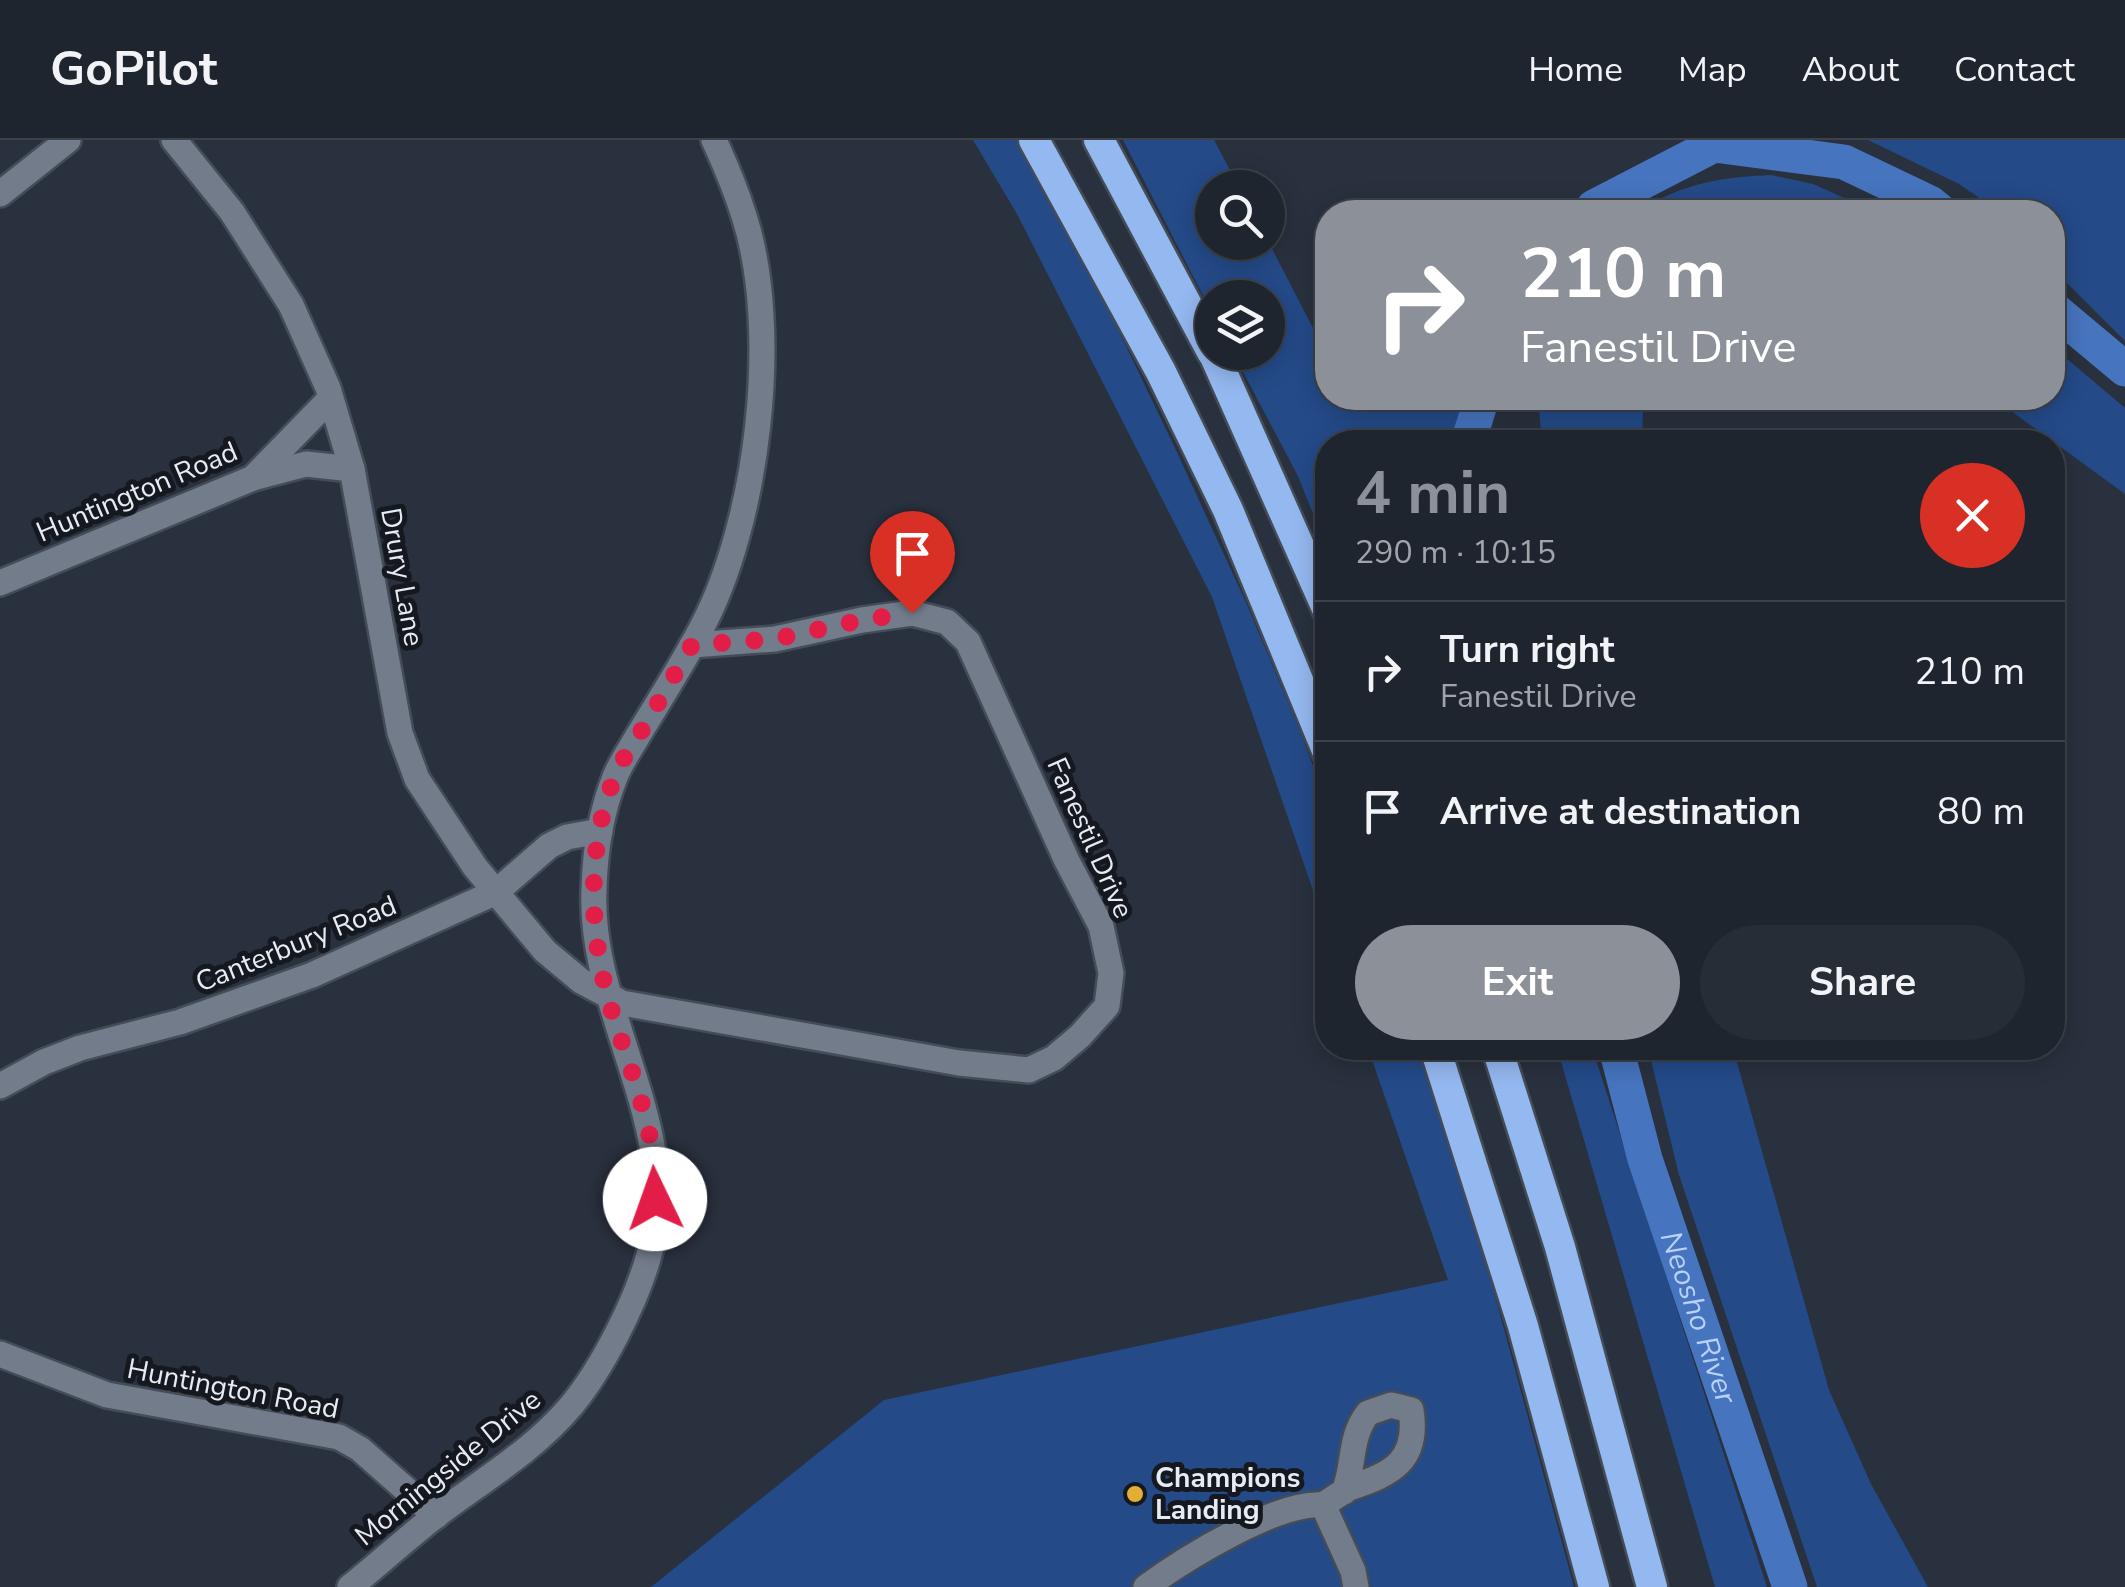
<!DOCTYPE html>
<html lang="en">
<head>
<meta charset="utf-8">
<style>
  :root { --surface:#1f252e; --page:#272d36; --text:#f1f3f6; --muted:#a1a5aa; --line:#3c424a; --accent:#8c9099 }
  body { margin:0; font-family:"Nunito Sans",sans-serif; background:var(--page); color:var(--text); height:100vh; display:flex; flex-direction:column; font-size:38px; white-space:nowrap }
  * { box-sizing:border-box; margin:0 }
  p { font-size:32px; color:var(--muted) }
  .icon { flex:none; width:55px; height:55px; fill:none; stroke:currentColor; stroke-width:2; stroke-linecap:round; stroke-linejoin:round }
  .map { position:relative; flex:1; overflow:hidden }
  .panel { position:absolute; left:1315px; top:290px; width:750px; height:630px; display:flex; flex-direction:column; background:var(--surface); border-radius:40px; box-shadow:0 5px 25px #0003,0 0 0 2px var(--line) }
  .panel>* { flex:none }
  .top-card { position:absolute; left:1315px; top:60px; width:750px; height:210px; border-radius:40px; box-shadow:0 5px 25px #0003,0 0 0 2px var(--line); background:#8c9099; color:#fff; overflow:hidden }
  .buttons { position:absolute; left:1195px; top:30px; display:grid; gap:20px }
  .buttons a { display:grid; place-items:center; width:90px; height:90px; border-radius:50%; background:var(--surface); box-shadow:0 5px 25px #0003,0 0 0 2px var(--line); font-size:50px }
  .pin { position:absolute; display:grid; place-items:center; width:85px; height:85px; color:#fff; margin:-102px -42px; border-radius:50% 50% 50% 0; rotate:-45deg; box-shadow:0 0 10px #0007 }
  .pin .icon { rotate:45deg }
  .me { position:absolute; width:110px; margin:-55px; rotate:357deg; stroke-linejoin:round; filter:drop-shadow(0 0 8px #0008) }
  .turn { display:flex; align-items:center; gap:35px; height:210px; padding:0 40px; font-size:45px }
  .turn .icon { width:130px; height:130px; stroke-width:2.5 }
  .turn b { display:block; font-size:70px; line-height:85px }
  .round { display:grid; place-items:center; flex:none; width:105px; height:105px; border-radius:52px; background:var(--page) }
  .head { display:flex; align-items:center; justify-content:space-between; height:170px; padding:0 40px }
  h1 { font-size:60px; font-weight:700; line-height:75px; color:var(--accent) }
  .action { display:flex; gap:20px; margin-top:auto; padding:20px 40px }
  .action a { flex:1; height:115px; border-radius:60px; background:var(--accent); color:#fff; font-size:40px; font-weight:700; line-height:115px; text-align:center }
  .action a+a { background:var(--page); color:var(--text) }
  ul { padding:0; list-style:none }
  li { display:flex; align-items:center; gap:30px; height:140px; padding:0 40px; border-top:2px solid var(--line) }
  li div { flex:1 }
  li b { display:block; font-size:38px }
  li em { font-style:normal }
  header { display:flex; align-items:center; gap:60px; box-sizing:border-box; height:140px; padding:0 50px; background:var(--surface); border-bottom:2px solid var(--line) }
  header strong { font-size:48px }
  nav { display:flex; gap:55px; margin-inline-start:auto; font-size:35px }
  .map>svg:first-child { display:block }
  .green { fill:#244a88 }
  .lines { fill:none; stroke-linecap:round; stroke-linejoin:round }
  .river { stroke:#4674be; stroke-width:35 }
  .minor-casing { stroke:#444c57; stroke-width:30 }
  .highway-casing { stroke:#444c57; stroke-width:35 }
  .minor { stroke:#727c8b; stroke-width:25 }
  .highway { stroke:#94b8f0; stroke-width:30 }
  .route { stroke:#e11d48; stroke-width:18; stroke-dasharray:0 32.4 }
  .poi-dot { fill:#e4ae35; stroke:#15191f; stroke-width:4 }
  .labels { text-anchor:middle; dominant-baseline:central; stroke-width:10; stroke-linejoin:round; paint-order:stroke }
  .street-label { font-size:28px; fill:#e6ecf4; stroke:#15191f }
  .poi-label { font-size:28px; font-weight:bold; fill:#e6ecf4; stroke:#15191f; text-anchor:start }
  .water-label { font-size:30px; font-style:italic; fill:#b8d1f9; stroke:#15191f }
</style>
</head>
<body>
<header>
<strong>GoPilot</strong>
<nav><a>Home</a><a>Map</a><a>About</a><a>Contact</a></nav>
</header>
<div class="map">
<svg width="2125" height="1447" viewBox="0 0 2125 1447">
  <rect width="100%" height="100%" fill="#29313e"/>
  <g class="green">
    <polygon points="973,0 1019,0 1086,123 1175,308 1245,460 1301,593 1327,664 1327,791 1212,457 1017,74"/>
    <polygon points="1123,0 1214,0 1239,47 1212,48 1212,102 1268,101 1327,215 1328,258 1462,258 1464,302 1328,302 1327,409 1298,336 1233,213 1268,212 1268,158 1212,158 1212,173"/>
    <polygon points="1868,0 2125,0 2125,201 2053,129 2052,72 2000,72 1959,44"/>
    <path d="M1771 35 1813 44 1876 72H1638C1679 44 1721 37 1771 35Z"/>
    <polygon points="2053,207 2125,268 2125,354 1993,258 2052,258"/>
    <polygon points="1538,258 1647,258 1643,270 1642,302 1542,302"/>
    <polygon points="1368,908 1417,908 1491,1141 1574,1447 651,1447 884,1260 1448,1140"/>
    <polygon points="1557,908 1592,908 1767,1447 1715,1447"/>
    <polygon points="1648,908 1733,908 1829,1250 1871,1344 1928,1447 1817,1447 1679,1035"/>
  </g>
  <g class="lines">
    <g class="river">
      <polyline points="1590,72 1594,67 1714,5 1844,22 1930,63 1941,72"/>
      <polyline points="2052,168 2125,229"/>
      <polyline points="1476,302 1471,293 1482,258"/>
      <path id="s1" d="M1616 908 1645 1019 1790 1447"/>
    </g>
    <g class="minor-casing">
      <g id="minor">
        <polyline points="174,0 232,72 291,165 328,248 352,329 400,593 417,639 475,727 545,811 581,841 622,863 959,923 1029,930 1054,918 1080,896 1107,866 1111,833 1101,786 1067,721 968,502 947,482 912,473 862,480 775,499 692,505"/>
        <polyline points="0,54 68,0"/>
        <polyline points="253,338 306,324 352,329"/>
        <polyline points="0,443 253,338 330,259"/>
        <polyline points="0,946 44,922 80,908 180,882 312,835 496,752 549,706 567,697 600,691"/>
        <polyline points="0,1214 107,1255 339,1297 360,1309 436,1376"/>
        <path d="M1344 1352C1355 1324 1349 1297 1368 1273L1391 1265 1411 1270C1419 1321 1392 1334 1349 1348L1323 1365 1353 1431 1356 1447"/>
        <path d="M350 1447C380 1423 408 1397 438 1374 483 1340 534 1310 571 1266 602 1229 636 1162 649 1115 685 991 588 873 594 749 595 711 601 672 615 637 621 622 631 608 639 594 660 559 682 525 701 489 758 383 781 190 744 76 736 50 725 24 714 0"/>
        <path d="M1146 1447C1183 1420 1277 1361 1323 1365"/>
      </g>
    </g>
    <g class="highway-casing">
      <g id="highway">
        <polyline points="1034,0 1161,232 1228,370 1328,613"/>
        <polyline points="1099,0 1212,212"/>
        <polyline points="1213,212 1328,471"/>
        <polyline points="1435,908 1523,1186 1594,1447"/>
        <polyline points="1497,908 1560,1107 1652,1447"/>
      </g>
    </g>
    <use href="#minor" class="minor"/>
    <use href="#highway" class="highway"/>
  </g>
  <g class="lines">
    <path class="route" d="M655 1059C658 995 632 935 613 875 589 800 585 710 615 636 621 620 633 605 642 590 659 562 675 533 692 505L775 499 862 480 912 473"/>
  </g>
  <circle class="poi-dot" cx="1135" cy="1354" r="10"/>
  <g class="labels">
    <g class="street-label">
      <text transform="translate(137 352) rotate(-23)">Huntington Road</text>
      <text transform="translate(402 437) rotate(80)">Drury Lane</text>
      <text transform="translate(1090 698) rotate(66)">Fanestil Drive</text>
      <text transform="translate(296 804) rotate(-22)">Canterbury Road</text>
      <text transform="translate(233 1249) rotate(11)">Huntington Road</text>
      <text transform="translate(448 1328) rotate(-39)">Morningside Drive</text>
    </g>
    <g class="poi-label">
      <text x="1155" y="1338">Champions<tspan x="1155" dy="32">Landing</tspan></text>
    </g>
    <g class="water-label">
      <text stroke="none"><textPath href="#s1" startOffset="282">Neosho River</textPath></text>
    </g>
  </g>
</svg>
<div class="buttons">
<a><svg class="icon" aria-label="search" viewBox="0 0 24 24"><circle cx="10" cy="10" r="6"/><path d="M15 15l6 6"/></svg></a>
<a><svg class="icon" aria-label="layers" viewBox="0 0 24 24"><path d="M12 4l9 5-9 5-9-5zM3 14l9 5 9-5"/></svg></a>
</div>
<div class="pin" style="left:912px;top:473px;background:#d93025"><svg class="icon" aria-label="arrive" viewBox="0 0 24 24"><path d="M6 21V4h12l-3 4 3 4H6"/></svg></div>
<svg class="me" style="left:655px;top:1059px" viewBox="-20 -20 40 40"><circle r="19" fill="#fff"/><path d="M0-13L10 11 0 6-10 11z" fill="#e11d48"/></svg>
<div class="top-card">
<div class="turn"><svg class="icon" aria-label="right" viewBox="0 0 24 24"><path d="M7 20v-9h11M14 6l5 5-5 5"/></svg><div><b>210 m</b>Fanestil Drive</div></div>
</div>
<section class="panel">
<div class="head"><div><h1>4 min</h1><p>290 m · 10:15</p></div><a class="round" style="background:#d93025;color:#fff"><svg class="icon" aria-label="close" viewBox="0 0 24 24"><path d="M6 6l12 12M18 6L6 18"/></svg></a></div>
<ul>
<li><svg class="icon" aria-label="right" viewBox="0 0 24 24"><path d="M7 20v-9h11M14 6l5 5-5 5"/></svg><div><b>Turn right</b><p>Fanestil Drive</p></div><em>210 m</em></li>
<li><svg class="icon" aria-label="arrive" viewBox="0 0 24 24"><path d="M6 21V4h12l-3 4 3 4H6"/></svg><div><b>Arrive at destination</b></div><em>80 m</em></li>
</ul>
<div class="action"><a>Exit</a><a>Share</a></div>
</section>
</div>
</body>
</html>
